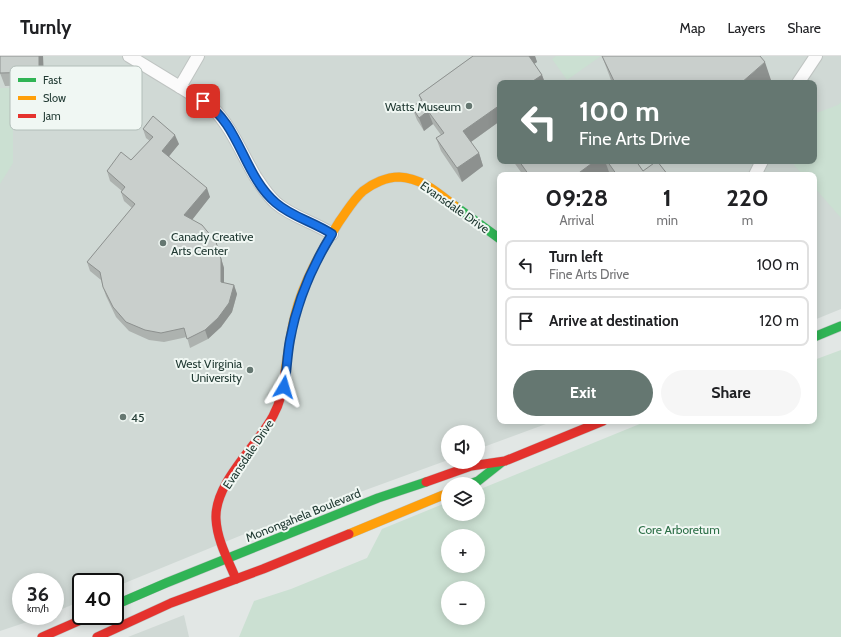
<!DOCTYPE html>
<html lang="en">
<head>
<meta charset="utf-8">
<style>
  :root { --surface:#fff; --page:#f6f6f6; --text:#202124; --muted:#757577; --line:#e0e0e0; --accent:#657771 }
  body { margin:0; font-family:Cabin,sans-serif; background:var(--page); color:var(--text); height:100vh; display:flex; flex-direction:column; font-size:15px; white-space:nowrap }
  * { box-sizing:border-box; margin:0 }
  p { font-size:13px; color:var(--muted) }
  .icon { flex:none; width:22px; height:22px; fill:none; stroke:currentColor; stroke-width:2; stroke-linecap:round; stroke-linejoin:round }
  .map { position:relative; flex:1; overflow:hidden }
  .panel { position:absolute; left:497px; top:116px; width:320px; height:252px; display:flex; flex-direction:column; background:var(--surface); border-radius:8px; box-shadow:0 2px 10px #0003 }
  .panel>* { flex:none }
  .banner { position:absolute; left:497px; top:24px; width:320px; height:84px; border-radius:8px; box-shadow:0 2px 10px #0003; background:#657771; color:#fff; overflow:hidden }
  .buttons { position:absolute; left:441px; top:369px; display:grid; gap:8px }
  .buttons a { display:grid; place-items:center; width:44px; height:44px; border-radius:50%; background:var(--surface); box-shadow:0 2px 10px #0003; font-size:20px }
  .speed { position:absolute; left:12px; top:517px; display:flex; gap:8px; font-size:20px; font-weight:700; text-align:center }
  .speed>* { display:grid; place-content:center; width:52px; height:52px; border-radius:50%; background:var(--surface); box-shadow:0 2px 10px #0003; line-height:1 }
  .speed small { font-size:10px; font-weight:400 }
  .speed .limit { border:2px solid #111; border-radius:6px; background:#fff; color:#111 }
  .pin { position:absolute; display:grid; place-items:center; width:34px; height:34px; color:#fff; margin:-17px; border-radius:8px; box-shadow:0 2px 6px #0006 }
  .me { position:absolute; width:44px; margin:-22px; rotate:7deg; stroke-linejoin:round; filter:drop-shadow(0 0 3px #0008) }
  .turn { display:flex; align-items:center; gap:14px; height:84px; padding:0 16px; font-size:18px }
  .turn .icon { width:52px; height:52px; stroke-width:2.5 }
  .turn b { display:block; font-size:28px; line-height:34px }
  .eta { display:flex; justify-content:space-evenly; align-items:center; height:68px; text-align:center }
  .eta b { font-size:24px; font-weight:800; line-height:28px }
  .cta { display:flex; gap:8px; margin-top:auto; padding:8px 16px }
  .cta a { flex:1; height:46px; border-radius:24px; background:var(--accent); color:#fff; font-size:16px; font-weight:800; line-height:46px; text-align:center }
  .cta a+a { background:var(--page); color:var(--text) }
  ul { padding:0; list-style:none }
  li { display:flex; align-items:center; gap:12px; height:50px; margin:0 8px 6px; padding:0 8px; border:2px solid var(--line); border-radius:8px }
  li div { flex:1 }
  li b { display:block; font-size:15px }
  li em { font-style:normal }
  header { display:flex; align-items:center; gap:24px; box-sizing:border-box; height:56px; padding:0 20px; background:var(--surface); border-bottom:1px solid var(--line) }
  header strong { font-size:19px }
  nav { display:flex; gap:22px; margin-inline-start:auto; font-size:14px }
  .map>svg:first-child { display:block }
  .built { fill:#d0d9d5; fill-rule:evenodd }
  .green { fill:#cbe0d2; fill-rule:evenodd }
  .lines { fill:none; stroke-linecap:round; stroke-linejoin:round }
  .street-casing { stroke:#bfc4c2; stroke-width:14 }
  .fast-casing { stroke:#bec5c3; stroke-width:10 }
  .slow-casing { stroke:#bec5c3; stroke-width:10 }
  .jam-casing { stroke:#bec5c3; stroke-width:10 }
  .street { stroke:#fbfbfb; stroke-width:12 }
  .fast { stroke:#30b455; stroke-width:9 }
  .slow { stroke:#ff9f0a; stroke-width:9 }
  .jam { stroke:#e5322d; stroke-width:9 }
  .wall { fill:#adb2af }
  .shaded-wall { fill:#8d918f }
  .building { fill:#c9cfcc; stroke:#8d918f }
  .route-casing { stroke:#114b97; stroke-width:10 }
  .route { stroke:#1a73e8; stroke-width:7 }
  .poi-dot { fill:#657771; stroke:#f0f7f3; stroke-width:1.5 }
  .labels { text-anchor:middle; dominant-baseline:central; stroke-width:4; stroke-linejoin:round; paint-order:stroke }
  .poi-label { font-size:12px; fill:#213a33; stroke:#f0f7f3; text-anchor:end }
  .street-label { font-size:12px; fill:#213a33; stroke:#f0f7f3 }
  .park-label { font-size:12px; fill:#2c6f47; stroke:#f0f7f3 }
  .key { fill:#f0f7f3; stroke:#b2beb9; stroke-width:1 }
  .key-label { font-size:11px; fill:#213a33 }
</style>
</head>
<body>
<header>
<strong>Turnly</strong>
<nav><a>Map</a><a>Layers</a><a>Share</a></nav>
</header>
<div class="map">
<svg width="841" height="581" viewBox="0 0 841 581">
  <rect width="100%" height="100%" fill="#e2e7e5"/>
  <g class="built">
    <path d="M0 0H841V253L814 264V119H500V365H554L478 393V376H448V404L242 479 115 531V526H81V545L55 556V526H21V560H45L0 575ZM500 27H814V105H500Z"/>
    <polygon points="184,559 189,581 128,581"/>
  </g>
  <g class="green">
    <polygon points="556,0 601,0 567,24 552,3"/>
    <polygon points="0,32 13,32 13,107 0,128"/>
    <polygon points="841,46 841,162 814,131 814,119 803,119 794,109 796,105 814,105 814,58 838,49"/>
    <path d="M841 294V581H239L254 545 291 533 367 502 382 473 448 446V458H478V434L647 365H814V304ZM448 480H478V510H448ZM448 532H478V562H448Z"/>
  </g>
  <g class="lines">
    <g class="street-casing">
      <g id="street">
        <path d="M129 0 211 50C231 70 241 96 255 120 261 129 267 139 276 147 292 161 314 166 332 178"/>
        <polyline points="798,27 816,0"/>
        <polyline points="180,31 198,0"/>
        <polyline points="755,119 762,105"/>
      </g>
    </g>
    <g class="fast-casing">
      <g id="fast">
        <polyline points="455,150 500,183"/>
        <polyline points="814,281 841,270"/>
        <polyline points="470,428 478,425 502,406"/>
        <polyline points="115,549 166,527 378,442 426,426"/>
      </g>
    </g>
    <g class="slow-casing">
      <g id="slow">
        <path d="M285 316C288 297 290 278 295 259 303 226 321 195 339 166 347 155 353 144 363 135 373 127 387 121 399 121 422 122 438 137 455 150"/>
        <polyline points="349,478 448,437"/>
      </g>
    </g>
    <g class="jam-casing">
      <g id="jam">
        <polyline points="426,426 471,410 505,405 603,365"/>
        <path d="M236 523C228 504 217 484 216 463 214 427 257 390 273 360 280 347 284 332 285 316"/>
        <polyline points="42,581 90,560"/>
        <polyline points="97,581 171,547 263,513 349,478"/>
      </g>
    </g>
    <use href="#street" class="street"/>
    <use href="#fast" class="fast"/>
    <use href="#slow" class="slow"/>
    <use href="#jam" class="jam"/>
  </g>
  <g class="wall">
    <polygon points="43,0 44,29 5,30 0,17"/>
    <polygon points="473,0 535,0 537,6 534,8 542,19 545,27 500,27 500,65 471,86 479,97 483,110 462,126 441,95 436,82 441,79 433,68 424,75 417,64 412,51 421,45 419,39"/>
    <polygon points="602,0 771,24 767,27 612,27"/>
    <polygon points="143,73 179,88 169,100 210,141 192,164 219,195 224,212 224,227 234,229 237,238 232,256 221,271 208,283 190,292 187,281 164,286 149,284 129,275 116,261 106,240 103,231 101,224 90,215 87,206 132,152 124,145 121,136 122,135 110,125 107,115 131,104 150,85 146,82"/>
    <polygon points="513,105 636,105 643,115 668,119 611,119 609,116 606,119 523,119"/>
  </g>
  <g class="shaded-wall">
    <polygon points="39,0 43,0 44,29 39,16"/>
    <polygon points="528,0 535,0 537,6 531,10"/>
    <polygon points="765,6 771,24 767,27 741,27"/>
    <polygon points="542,19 545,27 530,27"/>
    <polygon points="500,49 500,65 468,88 463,75"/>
    <polygon points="428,55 433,68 424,75 419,62"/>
    <polygon points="175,79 179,88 166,104 162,95"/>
    <polygon points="479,97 483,110 462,126 457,112"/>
    <polygon points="595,105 605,105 609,116 606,119 576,119"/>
    <polygon points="207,132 210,141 188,169 184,159"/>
    <polygon points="216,186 224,212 224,235 221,226"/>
    <polygon points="234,229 237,238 232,256 221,271 208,283 205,274"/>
  </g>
  <g class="building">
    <polygon points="0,0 39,0 39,16 0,17"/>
    <polygon points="473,0 529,0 542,19 530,27 500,27 500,49 463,75 479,97 457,112 436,82 444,77 428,55 419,62 412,51 422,44 419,39"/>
    <polygon points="602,0 760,0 765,6 741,27 728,27 724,26 722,27 612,27 614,25"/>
    <polygon points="153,60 175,79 162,95 207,132 184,159 202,169 216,186 221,203 221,226 234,229 229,247 218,262 205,274 187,283 184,272 161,277 145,274 126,266 113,251 103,231 100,216 87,206 135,148 121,136 125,131 107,115 121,96 131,104 153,81 143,73"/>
    <polygon points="519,105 595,105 576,119 529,119"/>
    <polygon points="607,105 636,105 643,115 657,105 668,119 617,119"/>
  </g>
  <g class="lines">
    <g class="route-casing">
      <path id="route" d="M203 45C240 68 243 119 276 147 292 161 314 166 332 178 311 212 297 245 290 284 287 300 287 315 284 331"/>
    </g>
    <use href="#route" class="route"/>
  </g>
  <g class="poi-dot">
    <circle cx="469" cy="50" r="4"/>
    <circle cx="163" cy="187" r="4"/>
    <circle cx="250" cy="314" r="4"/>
    <circle cx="123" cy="361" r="4"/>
  </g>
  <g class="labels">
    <g class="poi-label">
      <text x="461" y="50">Watts Museum</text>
      <text x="171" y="180" text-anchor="start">Canady Creative<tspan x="171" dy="14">Arts Center</tspan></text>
      <text x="242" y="307">West Virginia<tspan x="242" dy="14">University</tspan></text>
      <text x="131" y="361" text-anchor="start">45</text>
    </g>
    <g class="street-label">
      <text transform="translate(455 151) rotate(35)">Evansdale Drive</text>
      <text transform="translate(248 398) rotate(-56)">Evansdale Drive</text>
      <text transform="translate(303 459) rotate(-22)">Monongahela Boulevard</text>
    </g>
    <g class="park-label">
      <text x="679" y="473">Core Arboretum</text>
    </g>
  </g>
  <rect x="10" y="10" width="132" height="64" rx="6" class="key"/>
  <rect x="18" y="22" width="18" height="4" fill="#30b455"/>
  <rect x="18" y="40" width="18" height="4" fill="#ff9f0a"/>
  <rect x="18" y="58" width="18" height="4" fill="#e5322d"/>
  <g class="key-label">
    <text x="43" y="28">Fast</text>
    <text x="43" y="46">Slow</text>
    <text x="43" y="64">Jam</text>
  </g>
</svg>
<div class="buttons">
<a><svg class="icon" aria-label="sound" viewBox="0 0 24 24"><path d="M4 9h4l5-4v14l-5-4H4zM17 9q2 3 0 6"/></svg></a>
<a><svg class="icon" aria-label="layers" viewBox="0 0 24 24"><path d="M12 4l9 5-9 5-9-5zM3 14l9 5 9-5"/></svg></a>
<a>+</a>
<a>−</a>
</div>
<div class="speed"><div>36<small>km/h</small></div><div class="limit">40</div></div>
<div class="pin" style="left:203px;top:45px;background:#d93025"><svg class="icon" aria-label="arrive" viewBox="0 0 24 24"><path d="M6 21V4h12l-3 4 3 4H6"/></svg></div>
<svg class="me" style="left:284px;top:331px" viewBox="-20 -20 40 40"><path d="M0-17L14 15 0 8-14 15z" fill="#1a73e8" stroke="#fff" stroke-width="4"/></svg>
<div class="banner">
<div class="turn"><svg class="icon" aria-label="left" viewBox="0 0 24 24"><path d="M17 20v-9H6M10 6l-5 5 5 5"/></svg><div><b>100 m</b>Fine Arts Drive</div></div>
</div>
<section class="panel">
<div class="eta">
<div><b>09:28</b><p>Arrival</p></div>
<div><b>1</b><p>min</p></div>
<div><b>220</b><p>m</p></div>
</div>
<ul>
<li><svg class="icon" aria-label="left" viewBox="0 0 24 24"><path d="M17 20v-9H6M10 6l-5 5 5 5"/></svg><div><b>Turn left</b><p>Fine Arts Drive</p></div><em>100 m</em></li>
<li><svg class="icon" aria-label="arrive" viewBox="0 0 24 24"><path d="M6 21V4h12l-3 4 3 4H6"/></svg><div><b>Arrive at destination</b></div><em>120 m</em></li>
</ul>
<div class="cta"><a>Exit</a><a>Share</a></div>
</section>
</div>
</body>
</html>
